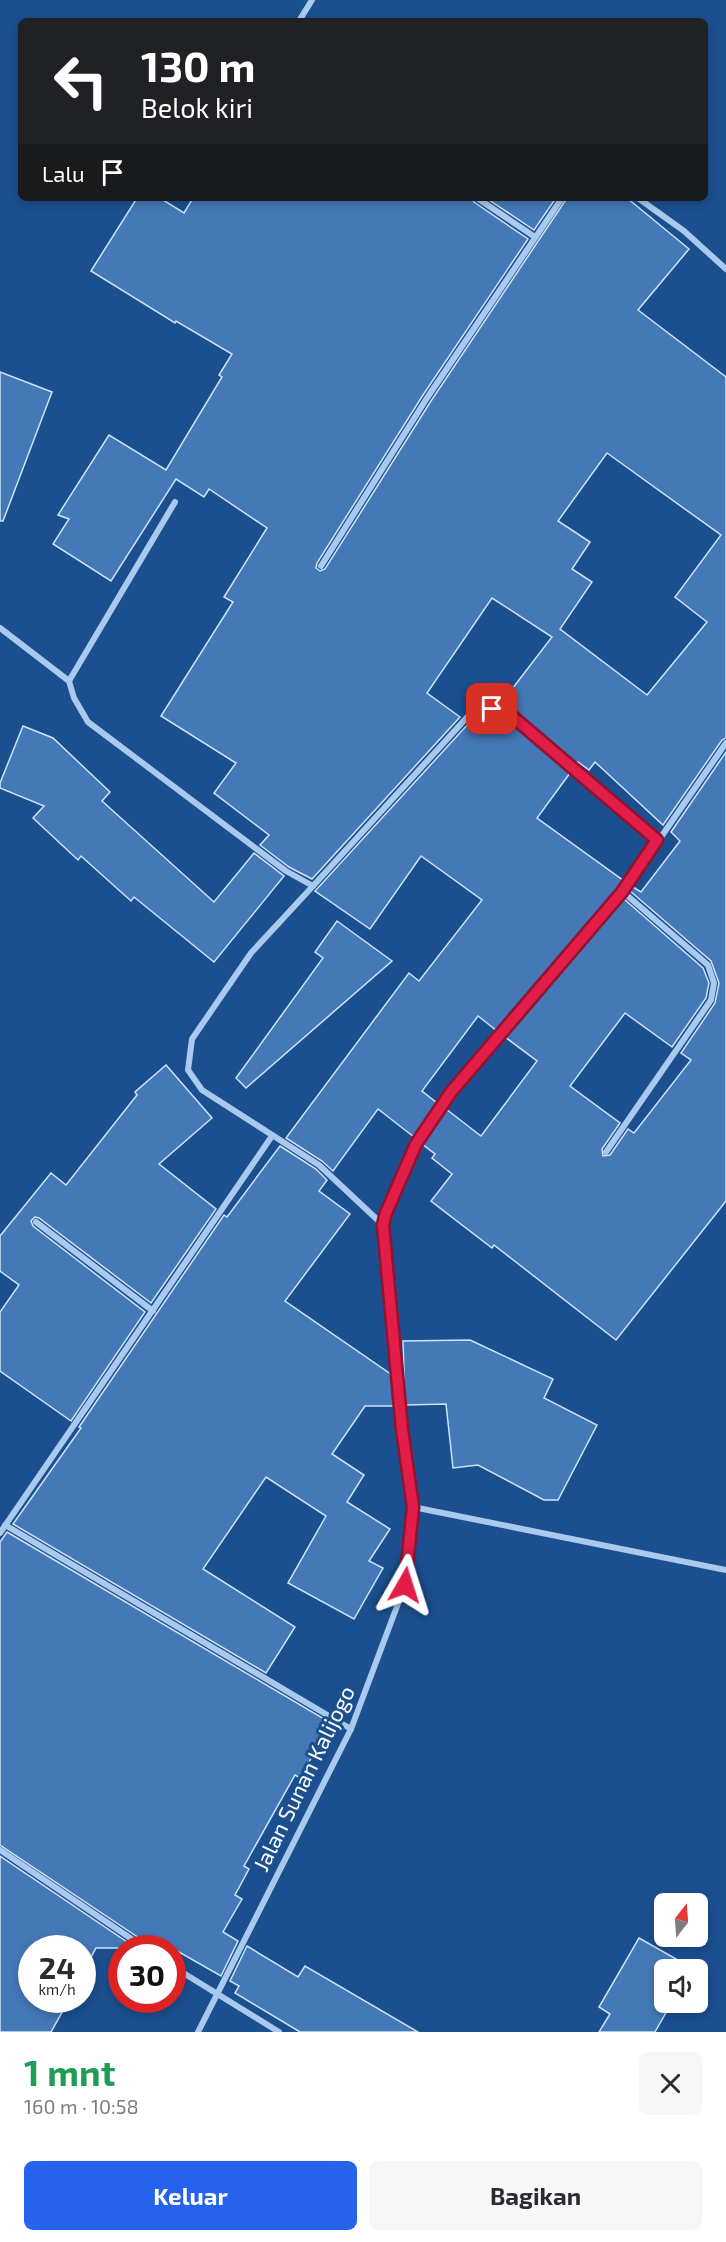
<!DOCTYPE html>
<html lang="id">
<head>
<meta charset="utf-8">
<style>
  :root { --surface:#fff; --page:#f7f7f7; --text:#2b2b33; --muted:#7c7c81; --accent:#2563eb }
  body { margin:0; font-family:"Exo 2",sans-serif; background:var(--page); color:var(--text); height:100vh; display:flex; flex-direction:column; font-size:22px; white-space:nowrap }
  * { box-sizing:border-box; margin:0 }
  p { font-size:20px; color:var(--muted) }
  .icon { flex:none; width:33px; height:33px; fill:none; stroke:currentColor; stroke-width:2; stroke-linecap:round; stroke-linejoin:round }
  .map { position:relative; height:2032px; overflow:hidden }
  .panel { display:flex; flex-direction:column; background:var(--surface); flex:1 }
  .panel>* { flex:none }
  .top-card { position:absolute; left:18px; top:18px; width:690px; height:183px; border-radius:9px; box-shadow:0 3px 9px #0003; background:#202124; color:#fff; overflow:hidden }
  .needle { width:39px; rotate:17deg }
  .fabs { position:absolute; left:654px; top:1893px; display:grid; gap:12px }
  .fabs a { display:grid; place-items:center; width:54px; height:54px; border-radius:9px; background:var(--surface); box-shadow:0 3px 9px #0003; font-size:30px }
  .speed { position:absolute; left:18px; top:1935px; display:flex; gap:12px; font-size:30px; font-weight:700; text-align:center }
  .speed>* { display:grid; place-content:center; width:78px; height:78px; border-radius:50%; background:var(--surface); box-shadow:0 3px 9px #0003; line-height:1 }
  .speed small { font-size:15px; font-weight:400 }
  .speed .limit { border:9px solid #d22; background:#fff; color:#111 }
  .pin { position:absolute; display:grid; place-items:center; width:51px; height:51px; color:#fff; margin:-26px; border-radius:12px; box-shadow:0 3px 9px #0006 }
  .me { position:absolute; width:66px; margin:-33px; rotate:6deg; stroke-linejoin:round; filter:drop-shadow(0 0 4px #0008) }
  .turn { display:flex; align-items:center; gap:21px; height:126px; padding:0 24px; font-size:27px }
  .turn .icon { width:78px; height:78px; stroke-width:2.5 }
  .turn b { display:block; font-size:42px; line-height:51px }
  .then { display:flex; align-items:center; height:57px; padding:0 24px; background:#0003; gap:12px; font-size:22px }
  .round { display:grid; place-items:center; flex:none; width:63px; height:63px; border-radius:9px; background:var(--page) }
  .summary { display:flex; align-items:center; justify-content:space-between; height:102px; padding:0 24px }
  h1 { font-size:36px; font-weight:700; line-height:45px; color:#1e9e55 }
  .cta { display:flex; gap:12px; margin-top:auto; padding:12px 24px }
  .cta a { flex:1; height:69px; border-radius:9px; background:var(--accent); color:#fff; font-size:24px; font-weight:700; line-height:69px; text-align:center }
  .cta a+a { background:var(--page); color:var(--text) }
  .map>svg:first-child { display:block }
  .building { fill:#4478b7; stroke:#cfe3fa; stroke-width:1.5; fill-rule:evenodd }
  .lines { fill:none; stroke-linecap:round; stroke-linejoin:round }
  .street { stroke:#a9c9ee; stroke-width:6 }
  .route-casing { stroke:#92132f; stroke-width:15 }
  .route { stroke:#e11d48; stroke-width:10 }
  .labels { text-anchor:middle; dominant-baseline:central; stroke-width:6; stroke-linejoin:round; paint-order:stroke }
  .street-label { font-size:22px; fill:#fff; stroke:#1b4f8f }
</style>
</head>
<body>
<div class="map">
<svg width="726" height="2032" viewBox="0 0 726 2032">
  <rect width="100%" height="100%" fill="#1b4f8f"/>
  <g class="building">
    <path d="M137 198H160L184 213 193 198H472L474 202 528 239 423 395 317 563 316 568 320 571 325 569 431 401 567 198H627L689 249 638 310 726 377V738L722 740 663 825 595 762 589 770 578 762 576 764 516 713 499 706 552 637 492 598 427 693 460 717 312 879 289 867 260 845 269 835 214 793 236 763 161 716 233 602 224 597 267 528 209 489 204 497 176 479 111 581 53 544 69 519 58 515 109 435 166 470 222 377 219 375 232 354 176 321 175 323 91 271ZM607 453 721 535 675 597 707 622 647 695 560 629 592 582 572 569 590 542 558 521Z"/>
    <polygon points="486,198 556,198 534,230"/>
    <polygon points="0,372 52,392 3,521 0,521"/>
    <polygon points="492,715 510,722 570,773 537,818 624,881 497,1031 478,1016 422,1091 437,1103 414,1137 378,1109 333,1171 322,1161 286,1138 409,973 419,981 482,900 421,856 370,929 315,891 469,723 480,732"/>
    <polygon points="23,726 53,738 110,792 102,801 214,902 254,853 284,876 214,962 134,897 131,901 81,856 78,860 33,818 44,806 0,788 0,783"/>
    <polygon points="726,752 726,1201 616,1340 494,1245 492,1248 431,1201 452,1174 432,1158 435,1154 422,1144 446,1109 481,1136 537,1061 505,1037 624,899 703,968 709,983 706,998 672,1047 625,1013 570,1086 620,1123 602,1149 603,1156 610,1155 628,1129 634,1133 691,1060 681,1053 715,1003 719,983 711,961 630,891 633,887 641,892 680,841 671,832"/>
    <polygon points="337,921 392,961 246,1088 236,1078 323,958 315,952"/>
    <polygon points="166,1065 212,1118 159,1164 216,1209 151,1303 39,1218 35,1217 31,1221 33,1226 145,1312 71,1421 0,1371 0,1312 19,1285 0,1271 0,1236 51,1173 66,1185 137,1095 135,1092"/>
    <polygon points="280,1146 316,1169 327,1180 319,1191 350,1214 285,1301 392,1375 395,1406 365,1406 332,1454 364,1475 347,1502 390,1529 369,1561 383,1568 354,1619 288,1583 326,1516 266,1477 203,1569 295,1627 266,1673 13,1524 81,1428 79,1427 224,1215 227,1217"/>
    <polygon points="470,1340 553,1379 544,1398 597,1425 558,1500 544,1500 478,1465 453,1468 446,1404 405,1405 403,1341"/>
    <polygon points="7,1532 331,1723 300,1778 295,1775 244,1866 249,1869 235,1895 242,1899 223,1932 238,1941 221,1976 172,1948 150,1948 148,1944 0,1845 0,1542"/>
    <polygon points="0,1856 136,1948 96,1948 82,1974 82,1948 32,1948 32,2000 69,2000 51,2032 0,2032"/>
    <polygon points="639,1938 692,1968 691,1970 664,1970 664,2002 672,2002 655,2032 599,2032 610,2014 599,2007"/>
    <polygon points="247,1946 298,1977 305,1966 418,2032 300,2032 235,1993 239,1986 230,1981"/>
  </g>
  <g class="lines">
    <g class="street">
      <polyline points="299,21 312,0"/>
      <polyline points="477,198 535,237"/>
      <polyline points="638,198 684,231 726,269"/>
      <polyline points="321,566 427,398 562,198"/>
      <polyline points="0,628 69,681 74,698 88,722 286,871 313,886 251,953 192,1039 188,1070 202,1090 319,1165 383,1225"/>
      <polyline points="69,681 175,502"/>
      <polyline points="313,886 471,713 492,709 513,717 657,841"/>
      <polyline points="606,1152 711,1000 714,983 708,965 623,892"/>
      <polyline points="36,1222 153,1311"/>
      <polyline points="413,1507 726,1570"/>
      <polyline points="5,1525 351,1729"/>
      <polyline points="0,1533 272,1136"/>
      <polyline points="0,1850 145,1948"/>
      <polyline points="172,1966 279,2032"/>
      <polyline points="198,2032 351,1729 405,1585 413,1507 402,1429 383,1225 386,1213 416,1144 451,1092 623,892 726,743"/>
    </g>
  </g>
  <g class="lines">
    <g class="route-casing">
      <polyline id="route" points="405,1585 413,1507 402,1429 383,1225 386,1213 416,1144 451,1092 622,892 657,840 513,717 492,709"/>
    </g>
    <use href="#route" class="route"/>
  </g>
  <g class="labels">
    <g class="street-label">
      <text transform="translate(303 1778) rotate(-64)">Jalan Sunan Kalijogo</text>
    </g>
  </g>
</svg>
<div class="fabs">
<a><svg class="needle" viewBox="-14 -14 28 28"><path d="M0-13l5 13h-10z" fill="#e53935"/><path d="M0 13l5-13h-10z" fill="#7c7c81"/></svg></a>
<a><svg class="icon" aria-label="sound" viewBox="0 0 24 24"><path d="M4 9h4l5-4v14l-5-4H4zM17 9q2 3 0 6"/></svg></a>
</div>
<div class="speed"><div>24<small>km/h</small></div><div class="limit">30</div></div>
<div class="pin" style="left:492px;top:709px;background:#d93025"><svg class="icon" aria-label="arrive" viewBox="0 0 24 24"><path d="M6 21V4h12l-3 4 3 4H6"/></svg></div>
<svg class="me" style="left:405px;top:1585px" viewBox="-20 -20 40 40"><path d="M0-17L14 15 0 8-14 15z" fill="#e11d48" stroke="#fff" stroke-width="4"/></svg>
<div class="top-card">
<div class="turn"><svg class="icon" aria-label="left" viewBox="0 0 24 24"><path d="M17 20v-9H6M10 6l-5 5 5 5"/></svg><div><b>130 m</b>Belok kiri</div></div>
<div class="then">Lalu<svg class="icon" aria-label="arrive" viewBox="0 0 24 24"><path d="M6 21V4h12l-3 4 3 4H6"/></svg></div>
</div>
</div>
<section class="panel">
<div class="summary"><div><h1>1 mnt</h1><p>160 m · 10:58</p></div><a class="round"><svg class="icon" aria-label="close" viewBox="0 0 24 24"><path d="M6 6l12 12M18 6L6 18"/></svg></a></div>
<div class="cta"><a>Keluar</a><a>Bagikan</a></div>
</section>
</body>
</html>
